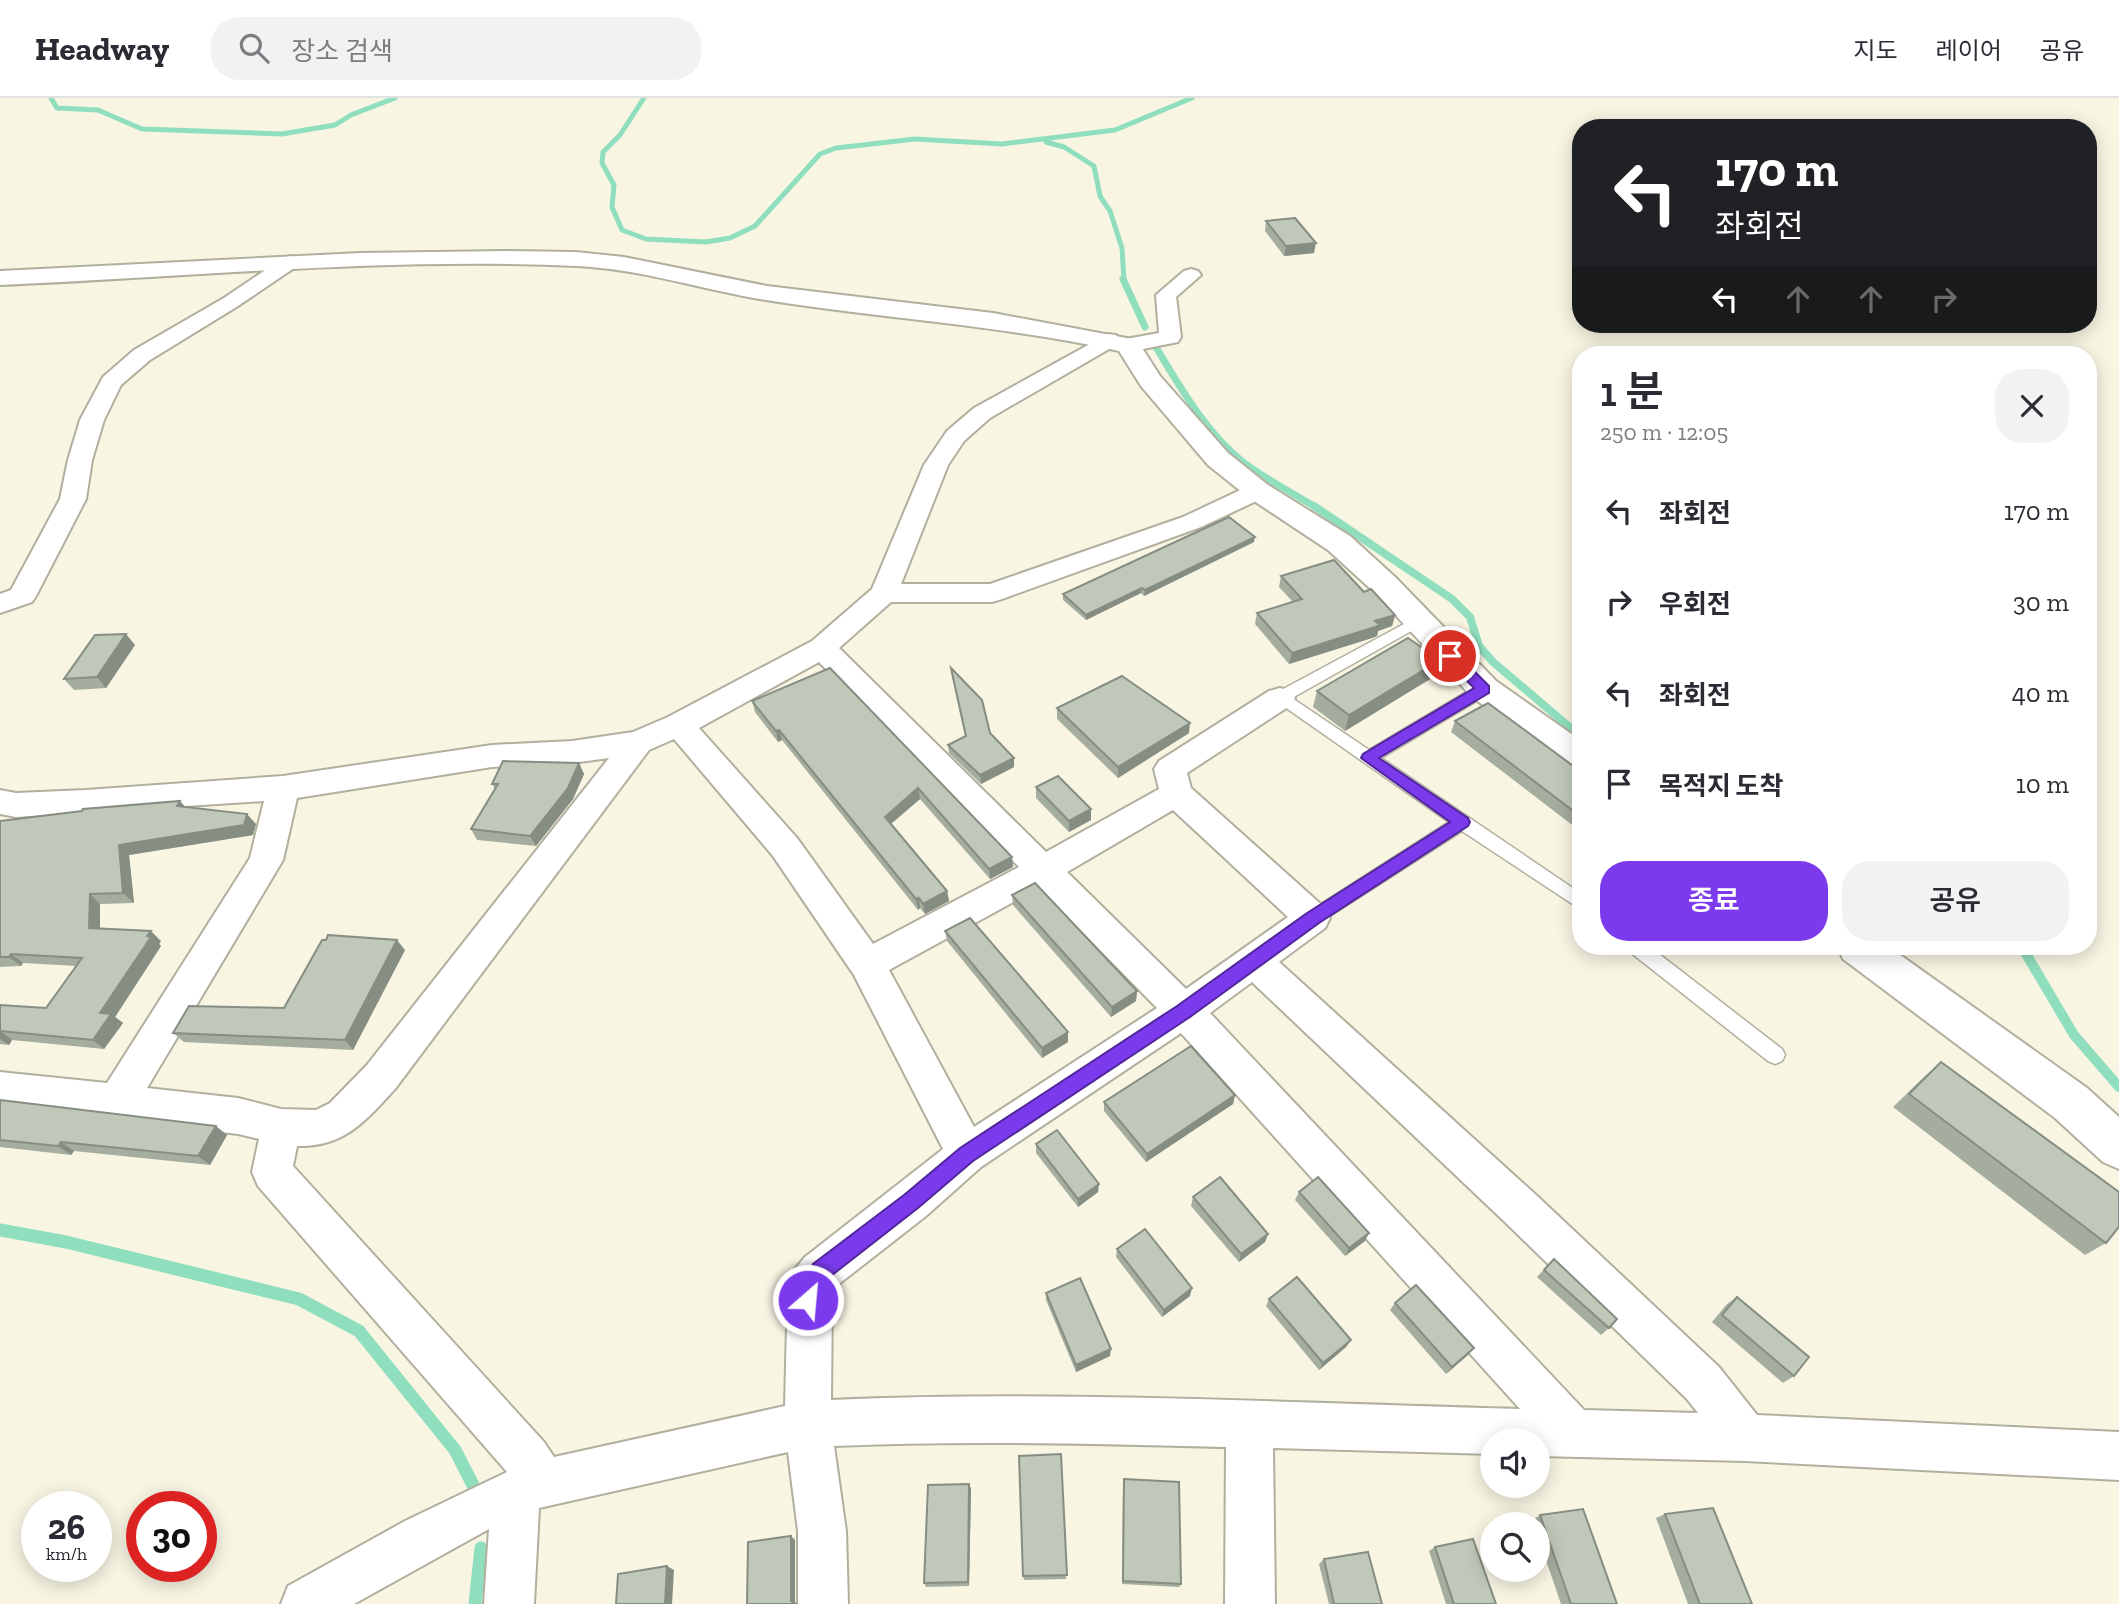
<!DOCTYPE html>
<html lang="ko">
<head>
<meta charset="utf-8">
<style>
  :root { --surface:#fff; --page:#f2f2f3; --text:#2b2b33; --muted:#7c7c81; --line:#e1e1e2; --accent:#7c3aed }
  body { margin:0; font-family:"Zilla Slab","Noto Sans KR",serif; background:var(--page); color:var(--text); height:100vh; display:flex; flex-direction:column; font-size:26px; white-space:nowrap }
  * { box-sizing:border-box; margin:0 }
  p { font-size:23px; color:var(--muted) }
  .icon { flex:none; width:38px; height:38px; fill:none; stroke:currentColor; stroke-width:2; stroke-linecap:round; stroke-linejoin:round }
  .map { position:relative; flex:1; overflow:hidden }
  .side { position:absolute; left:1572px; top:248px; width:525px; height:609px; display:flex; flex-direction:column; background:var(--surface); border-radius:28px; box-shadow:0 4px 18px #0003 }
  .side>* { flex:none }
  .banner { position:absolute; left:1572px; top:21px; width:525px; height:214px; border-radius:28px; box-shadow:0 4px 18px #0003; background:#202124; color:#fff; overflow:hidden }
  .fabs { position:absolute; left:1480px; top:1330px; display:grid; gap:14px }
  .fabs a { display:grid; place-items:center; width:70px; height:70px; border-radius:50%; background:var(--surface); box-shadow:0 4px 18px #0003; font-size:35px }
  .speed { position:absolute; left:21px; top:1393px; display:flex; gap:14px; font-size:35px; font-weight:700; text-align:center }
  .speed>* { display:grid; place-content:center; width:91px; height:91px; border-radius:50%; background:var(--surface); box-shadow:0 4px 18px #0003; line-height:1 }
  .speed small { font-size:18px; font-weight:400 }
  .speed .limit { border:10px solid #d22; background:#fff; color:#111 }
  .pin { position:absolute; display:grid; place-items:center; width:60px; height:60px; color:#fff; margin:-30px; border:4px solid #fff; border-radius:50%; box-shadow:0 2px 7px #0007 }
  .me { position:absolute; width:77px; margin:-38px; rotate:27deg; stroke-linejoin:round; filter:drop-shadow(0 0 5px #0008) }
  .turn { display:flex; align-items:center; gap:24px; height:147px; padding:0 28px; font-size:32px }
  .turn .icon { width:91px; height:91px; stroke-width:2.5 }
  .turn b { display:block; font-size:49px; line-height:60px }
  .lanes { display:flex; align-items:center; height:66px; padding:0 28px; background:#0003; justify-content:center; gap:35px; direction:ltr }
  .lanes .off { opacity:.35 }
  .round { display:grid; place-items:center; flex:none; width:74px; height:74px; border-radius:28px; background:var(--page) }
  .head { display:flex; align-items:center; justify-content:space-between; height:119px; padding:0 28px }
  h1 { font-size:42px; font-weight:600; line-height:52px }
  .button { display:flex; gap:14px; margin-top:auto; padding:14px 28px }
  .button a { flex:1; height:80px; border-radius:28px; background:var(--accent); color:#fff; font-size:28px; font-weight:600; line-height:80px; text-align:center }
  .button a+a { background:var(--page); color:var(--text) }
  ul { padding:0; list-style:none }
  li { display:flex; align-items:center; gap:21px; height:91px; padding:0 28px }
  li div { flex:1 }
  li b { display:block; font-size:26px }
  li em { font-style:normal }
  header { display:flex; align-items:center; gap:42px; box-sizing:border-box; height:98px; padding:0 35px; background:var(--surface); border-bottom:2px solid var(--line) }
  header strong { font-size:33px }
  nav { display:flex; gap:38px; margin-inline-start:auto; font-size:24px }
  .search { width:490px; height:63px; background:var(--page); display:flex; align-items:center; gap:18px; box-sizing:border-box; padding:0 24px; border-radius:28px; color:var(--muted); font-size:26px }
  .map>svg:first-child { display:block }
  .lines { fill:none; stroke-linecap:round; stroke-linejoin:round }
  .stream-far4 { stroke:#8fdfbe; stroke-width:5 }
  .stream-far3 { stroke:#8fdfbe; stroke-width:7 }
  .stream-far2 { stroke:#8fdfbe; stroke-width:8 }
  .stream-far1 { stroke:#8fdfbe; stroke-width:10 }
  .stream { stroke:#8fdfbe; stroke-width:13 }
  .lane-casing { stroke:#b2af9e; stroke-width:3 }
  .street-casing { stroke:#b2af9e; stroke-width:4 }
  .secondary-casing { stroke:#b2af9e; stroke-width:4 }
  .lane { fill:#fff; fill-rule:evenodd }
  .street { fill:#fff; fill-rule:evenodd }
  .secondary { fill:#fff; fill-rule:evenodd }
  .wall { fill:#a5ad9f }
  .shaded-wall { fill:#868d82 }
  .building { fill:#c0c9b9; stroke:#868d82; stroke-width:2 }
  .route { fill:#7c3aed; stroke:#51269a; stroke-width:2 }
</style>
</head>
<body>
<header>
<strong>Headway</strong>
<div class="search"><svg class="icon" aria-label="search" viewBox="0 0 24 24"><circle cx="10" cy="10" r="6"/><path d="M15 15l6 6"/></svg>장소 검색</div>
<nav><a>지도</a><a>레이어</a><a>공유</a></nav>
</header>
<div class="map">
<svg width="2119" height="1506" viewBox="0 0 2119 1506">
  <rect width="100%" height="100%" fill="#f8f5e3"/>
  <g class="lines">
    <g class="stream-far4">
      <polyline points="51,0 57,10 98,12 142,31 282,36 335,27 351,17 395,0"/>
      <polyline points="644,0 620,37 603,54 602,65 614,87 612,109 622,132 646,141 706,144 730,140 755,128 820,56 836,50 915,41 1002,46 1115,32 1192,0"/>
      <polyline points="1046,44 1064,49 1094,68 1100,98 1110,113 1122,150 1124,182"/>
    </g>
    <g class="stream-far3">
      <polyline points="1123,181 1145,229"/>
      <path d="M1154 246C1179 287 1205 334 1243 364 1265 381 1293 395 1317 410"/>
    </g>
    <polyline class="stream-far2" points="1314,408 1452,501 1470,519 1479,548 1493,564 1580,638"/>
    <polyline class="stream-far1" points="2022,849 2074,937 2119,989"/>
    <g class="stream">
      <polyline points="0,1132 66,1144 299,1201 359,1233 455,1352 475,1391"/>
      <polyline points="475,1506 481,1450"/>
    </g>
    <g class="lane-casing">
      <g id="lane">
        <polygon points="1417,519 1424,524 1422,527 1292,600 1369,652 1478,587 1490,587 1492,591 1490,595 1381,660 1580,795 1580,811 1462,733 1319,825 1313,827 1307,825 1304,820 1307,815 1449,724 1272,600 1274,596"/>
        <polygon points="1628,849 1650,849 1782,951 1785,957 1782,963 1775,966 1768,963 1630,854"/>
      </g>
    </g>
    <g class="street-casing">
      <g id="street">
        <polygon points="290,158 297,160 300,164 297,168 238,208 150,262 121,287 104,322 92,362 86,401 36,498 32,504 0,515 0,496 11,492 60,401 68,362 80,322 103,279 134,252 224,200 283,160"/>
        <polygon points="1191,171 1198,173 1201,177 1176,199 1181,239 1178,244 1128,254 1120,252 1117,247 1120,242 1159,235 1156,197 1184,173"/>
        <path d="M1108 236 1116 237 1119 242 1116 247 990 320 964 343 948 367 901 486H990L1183 419 1249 388 1258 385 1267 388 1271 393 1267 398 1201 429 1002 501 992 504H891L839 550 1046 754 1159 691 1154 671 1159 663 1269 593 1280 590 1291 593 1295 600 1291 607 1187 675 1191 690 1325 810 1330 820 1325 830 1279 864 1536 1097 1719 1269 1757 1317 2119 1334V1382L1745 1363 1538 1358V1342H1493V1356L1273 1350 1275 1506H1225L1226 1349C1095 1346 965 1342 834 1348L846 1433 848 1506H798V1433L788 1354 539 1410 534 1506H484L489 1431 354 1506H281L288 1488 405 1423 507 1374 258 1088 252 1074 259 1041 238 1036 0 1008V974L107 985 250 760 264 703 16 719 0 716V692L16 695 86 692 283 678 492 647 572 643 633 634 668 619 812 543 872 491 924 367 947 333 974 310ZM819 564 1019 769 873 846 797 740 699 630ZM674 641 773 758 854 877 943 1051 805 1159 795 1171 788 1186 785 1308 554 1359 544 1344 293 1068 297 1048C345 1049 365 1023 395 991L649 652ZM609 660 367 967 330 1005 316 1012 281 1011 238 1000 147 990 283 762 297 700 492 669 572 665ZM1173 712 1288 819 1186 891 1067 774ZM1039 790 1157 910 974 1029 889 872ZM1252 884 1506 1125 1687 1301 1698 1315 1584 1312 1210 915ZM1181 935 1520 1311C1290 1305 1061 1292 831 1302L832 1194 835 1189 926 1118 981 1069Z"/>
      </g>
    </g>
    <g class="secondary-casing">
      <g id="secondary">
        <path d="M504 153 576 154 624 159 767 188 993 215 1137 242 1160 278 1228 355 1268 387 1350 438 1395 479 1496 583 1580 642V673L1567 669 1472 599 1373 493 1328 452 1248 399 1208 367 1141 288 1119 253C1002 227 884 221 766 202 703 192 641 171 577 168 385 159 192 179 0 187V173L360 155Z"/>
        <polygon points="1838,849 1889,849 2087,990 2119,1019 2119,1071 2103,1064 2055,1020 1843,861"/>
      </g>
    </g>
    <use href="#lane" class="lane"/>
    <use href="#street" class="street"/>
    <use href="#secondary" class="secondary"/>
  </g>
  <g class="wall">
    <polygon points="1266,123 1314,155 1284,158 1265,133"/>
    <polygon points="1254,444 1144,498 1141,495 1086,522 1063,502 1063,496"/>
    <polygon points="1281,478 1364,494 1395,517 1392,528 1378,533 1377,538 1372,540 1289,566 1255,526 1257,515 1293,504 1279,489"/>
    <polygon points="135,547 106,590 74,592 64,581"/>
    <polygon points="1440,562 1435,578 1345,633 1313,609 1317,593"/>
    <polygon points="830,570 1012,759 1013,769 990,781 920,701 891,726 947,793 949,803 925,816 920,810 918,812 782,642 778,644 755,614 752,603"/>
    <polygon points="951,570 990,635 1014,660 1014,669 981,686 949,655 948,647 965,638 952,579"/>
    <polygon points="1057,610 1189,635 1118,680 1057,621"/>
    <polygon points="1455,623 1580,673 1580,733 1451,634"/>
    <polygon points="579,665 584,676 573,701 536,748 477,742 471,731 495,691 492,686"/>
    <polygon points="1036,689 1091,722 1069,734 1036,700"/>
    <polygon points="185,709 256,726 253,737 129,757 134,805 100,806 100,830 161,843 159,846 161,848 115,919 123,925 104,951 12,942 9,947 0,946 0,907 46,910 76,868 23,865 21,868 0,869 0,723"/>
    <polygon points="1012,797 1137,893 1136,903 1111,919 1013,807"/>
    <polygon points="945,833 1068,944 1042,960 947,843"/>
    <polygon points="405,852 353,952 184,944 173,935 284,910"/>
    <polygon points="1941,964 2106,1145 2085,1157 1893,1009 1925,978"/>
    <polygon points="1235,997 1233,1006 1146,1064 1104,1013 1104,1004"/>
    <polygon points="0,1002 227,1037 210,1067 74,1053 71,1057 0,1049"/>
    <polygon points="1036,1046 1098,1094 1078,1109 1036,1055"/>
    <polygon points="1299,1094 1365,1143 1345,1158 1295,1102"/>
    <polygon points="1193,1099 1268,1136 1265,1144 1239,1164 1191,1108"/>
    <polygon points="1117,1151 1190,1198 1162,1219 1116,1159"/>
    <polygon points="1554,1161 1609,1230 1601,1237 1537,1179"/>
    <polygon points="1046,1195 1110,1258 1076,1274 1046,1202"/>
    <polygon points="1737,1199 1794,1278 1783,1285 1712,1224 1727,1206"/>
    <polygon points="1269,1201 1351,1242 1346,1249 1319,1272 1266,1208"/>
    <polygon points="1395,1205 1474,1250 1468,1257 1446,1276 1390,1212"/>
    <polygon points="1061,1356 1066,1481 1024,1482 1023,1478"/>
    <polygon points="1124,1381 1181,1486 1179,1489 1122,1486 1123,1387"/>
    <polygon points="969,1386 971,1391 969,1488 926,1489 924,1485"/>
    <polygon points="1665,1416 1752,1506 1688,1506 1656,1420"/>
    <polygon points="1540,1417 1617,1506 1561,1506 1538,1439 1538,1426 1534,1426 1533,1422"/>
    <polygon points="1435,1449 1496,1506 1446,1506 1429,1453"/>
    <polygon points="1324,1461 1382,1506 1329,1506 1319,1466"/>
  </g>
  <g class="shaded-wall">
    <polygon points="1316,145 1314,155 1284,158 1286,148"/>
    <polygon points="1255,439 1254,444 1144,498 1145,492"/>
    <polygon points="1142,490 1141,495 1086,522 1086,517"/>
    <polygon points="1395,517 1392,528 1378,533 1377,538 1372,540 1289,566 1292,555 1375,523"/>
    <polygon points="126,536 135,547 106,590 97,579"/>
    <polygon points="1440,562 1435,578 1345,633 1349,617"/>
    <polygon points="1190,625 1189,635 1118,680 1118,669"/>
    <polygon points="779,632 782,642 778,644 776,633"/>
    <polygon points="1014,660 1014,669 981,686 980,677"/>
    <polygon points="579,665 584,676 573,701 536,748 530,738"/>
    <polygon points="918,690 920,701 886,730 885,719"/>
    <polygon points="180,703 189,713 177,708"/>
    <polygon points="1091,711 1091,722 1069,734 1069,723"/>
    <polygon points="247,716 256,726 253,737 129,757 134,805 123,795 119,747"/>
    <polygon points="1012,759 1013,769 990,781 989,771"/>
    <polygon points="947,793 949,803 925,816 923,806"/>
    <polygon points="90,796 100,806 100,840 89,830"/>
    <polygon points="919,800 920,810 918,812 916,801"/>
    <polygon points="151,833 161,843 159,846 161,848 115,919 123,925 104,951 93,942 100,915"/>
    <polygon points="397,842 405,852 353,952 345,942"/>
    <polygon points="11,856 23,865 21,868 9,859"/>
    <polygon points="1137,893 1136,903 1111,919 1112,909"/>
    <polygon points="0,933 12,942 9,947 0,941"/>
    <polygon points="1068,934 1068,944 1042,960 1042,950"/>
    <polygon points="1235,997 1233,1006 1146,1064 1147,1056"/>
    <polygon points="216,1028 227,1037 210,1067 198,1058"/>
    <polygon points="61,1044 74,1053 71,1057 58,1048"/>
    <polygon points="1099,1086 1098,1094 1078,1109 1078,1101"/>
    <polygon points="1369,1135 1365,1143 1345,1158 1349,1150"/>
    <polygon points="1268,1136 1265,1144 1239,1164 1241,1156"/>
    <polygon points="1192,1190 1190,1198 1162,1219 1164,1212"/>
    <polygon points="1351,1242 1346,1249 1319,1272 1323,1265"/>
    <polygon points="1474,1250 1468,1257 1446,1276 1452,1269"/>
    <polygon points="1111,1251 1110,1258 1076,1274 1076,1267"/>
    <polygon points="969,1386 971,1391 969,1488 968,1484"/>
    <polygon points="791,1438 795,1442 795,1506 791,1503"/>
    <polygon points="667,1468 674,1472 672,1506 665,1506"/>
  </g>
  <g class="building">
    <polygon points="1295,120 1316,145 1286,148 1266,123"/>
    <polygon points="1229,419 1255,439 1145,492 1142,490 1086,517 1063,496"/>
    <polygon points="1334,462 1364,494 1371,491 1395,517 1375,523 1380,527 1375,529 1292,555 1257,515 1302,501 1281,478"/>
    <polygon points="126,536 97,579 64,581 95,537"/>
    <polygon points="1408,540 1440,562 1349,617 1317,593"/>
    <polygon points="830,570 1012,759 989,771 918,690 885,719 947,793 923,806 919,800 916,801 779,632 776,633 752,603"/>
    <polygon points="951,570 982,602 990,635 1014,660 980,677 948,647 966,638"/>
    <polygon points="1122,578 1190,625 1118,669 1057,610"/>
    <polygon points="1488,605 1580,673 1580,718 1455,623"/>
    <polygon points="503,663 579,665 568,690 530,738 471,731 498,686 492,686"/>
    <polygon points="1058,678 1091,711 1069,723 1036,689"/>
    <polygon points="180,703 177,708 247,716 244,727 119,747 123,795 90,796 89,830 151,833 147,838 151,839 100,915 111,916 93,942 0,933 0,907 46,910 82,860 11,856 9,859 0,859 0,723 82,713 83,711"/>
    <polygon points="1035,785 1137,893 1112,909 1012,797"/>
    <polygon points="970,820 1068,934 1042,950 945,833"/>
    <polygon points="328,837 397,842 345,942 173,935 189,908 284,910 322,842 326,842"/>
    <polygon points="1191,948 1235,997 1147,1056 1104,1004"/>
    <polygon points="1941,964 2119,1094 2119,1129 2106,1145 1909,996"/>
    <polygon points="0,1002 216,1028 198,1058 61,1044 58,1048 0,1042"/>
    <polygon points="1057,1032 1099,1086 1078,1101 1036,1046"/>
    <polygon points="1220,1079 1268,1136 1241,1156 1193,1099"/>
    <polygon points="1318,1079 1369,1135 1349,1150 1299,1094"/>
    <polygon points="1145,1131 1192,1190 1164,1212 1117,1151"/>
    <polygon points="1554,1161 1617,1221 1609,1230 1544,1172"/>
    <polygon points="1297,1179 1351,1242 1323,1265 1269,1201"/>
    <polygon points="1080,1180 1111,1251 1076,1267 1046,1195"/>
    <polygon points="1416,1187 1474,1250 1452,1269 1395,1205"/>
    <polygon points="1737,1199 1809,1259 1794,1278 1722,1217"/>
    <polygon points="1061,1356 1067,1477 1023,1478 1019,1358"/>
    <polygon points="1124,1381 1179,1384 1181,1486 1123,1483"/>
    <polygon points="969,1386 968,1484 924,1485 928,1387"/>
    <polygon points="1713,1410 1752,1506 1700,1506 1665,1416"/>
    <polygon points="1583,1411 1617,1506 1571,1506 1540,1417"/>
    <polygon points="791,1438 791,1503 796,1506 747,1506 748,1444"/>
    <polygon points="1473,1441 1496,1506 1454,1506 1435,1449"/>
    <polygon points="1368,1454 1382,1506 1334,1506 1324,1461"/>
    <polygon points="667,1468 665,1506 616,1506 618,1476"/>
  </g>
  <polygon class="route" points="1450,553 1455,554 1489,588 1489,595 1379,660 1468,720 1470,724 1468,728 1319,825 1190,919 973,1063 918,1110 827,1181 820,1190 815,1209 808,1212 800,1209 797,1202 800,1186 813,1166 904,1097 960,1050 1177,908 1307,815 1450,724 1361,660 1363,656 1474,590 1446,561 1446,554"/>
</svg>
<div class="fabs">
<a><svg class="icon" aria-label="sound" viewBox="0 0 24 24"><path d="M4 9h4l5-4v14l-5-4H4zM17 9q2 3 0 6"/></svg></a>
<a><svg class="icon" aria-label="search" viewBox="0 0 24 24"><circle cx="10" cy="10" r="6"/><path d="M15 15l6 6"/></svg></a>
</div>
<div class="speed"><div>26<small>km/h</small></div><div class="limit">30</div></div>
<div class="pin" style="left:1450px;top:558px;background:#d93025"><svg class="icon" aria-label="arrive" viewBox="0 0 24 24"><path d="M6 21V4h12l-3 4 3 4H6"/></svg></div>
<svg class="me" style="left:808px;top:1202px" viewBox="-20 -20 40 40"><circle r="17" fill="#7c3aed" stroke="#fff" stroke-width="3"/><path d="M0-11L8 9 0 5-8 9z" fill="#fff"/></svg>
<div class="banner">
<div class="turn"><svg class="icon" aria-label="left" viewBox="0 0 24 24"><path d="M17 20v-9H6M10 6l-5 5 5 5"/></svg><div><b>170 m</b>좌회전</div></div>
<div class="lanes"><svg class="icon" aria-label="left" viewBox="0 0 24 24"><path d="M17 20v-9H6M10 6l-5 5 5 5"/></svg><svg class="icon off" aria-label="ahead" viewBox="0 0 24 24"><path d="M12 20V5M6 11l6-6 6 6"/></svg><svg class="icon off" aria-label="ahead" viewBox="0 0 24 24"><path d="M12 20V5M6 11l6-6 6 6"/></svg><svg class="icon off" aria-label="right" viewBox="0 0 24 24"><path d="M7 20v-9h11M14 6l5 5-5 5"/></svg></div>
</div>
<section class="side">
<div class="head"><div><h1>1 분</h1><p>250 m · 12:05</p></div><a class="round"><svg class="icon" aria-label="close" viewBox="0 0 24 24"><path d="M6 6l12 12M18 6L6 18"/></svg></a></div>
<ul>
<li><svg class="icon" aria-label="left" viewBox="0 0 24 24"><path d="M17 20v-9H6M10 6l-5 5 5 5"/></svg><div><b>좌회전</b></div><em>170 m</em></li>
<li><svg class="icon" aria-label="right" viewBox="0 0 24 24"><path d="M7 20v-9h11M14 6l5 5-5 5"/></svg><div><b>우회전</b></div><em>30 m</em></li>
<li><svg class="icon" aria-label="left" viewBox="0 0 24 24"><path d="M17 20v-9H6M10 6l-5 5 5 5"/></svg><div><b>좌회전</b></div><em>40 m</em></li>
<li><svg class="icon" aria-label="arrive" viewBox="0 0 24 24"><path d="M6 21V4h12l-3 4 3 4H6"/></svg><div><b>목적지 도착</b></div><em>10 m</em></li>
</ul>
<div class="button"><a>종료</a><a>공유</a></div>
</section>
</div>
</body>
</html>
